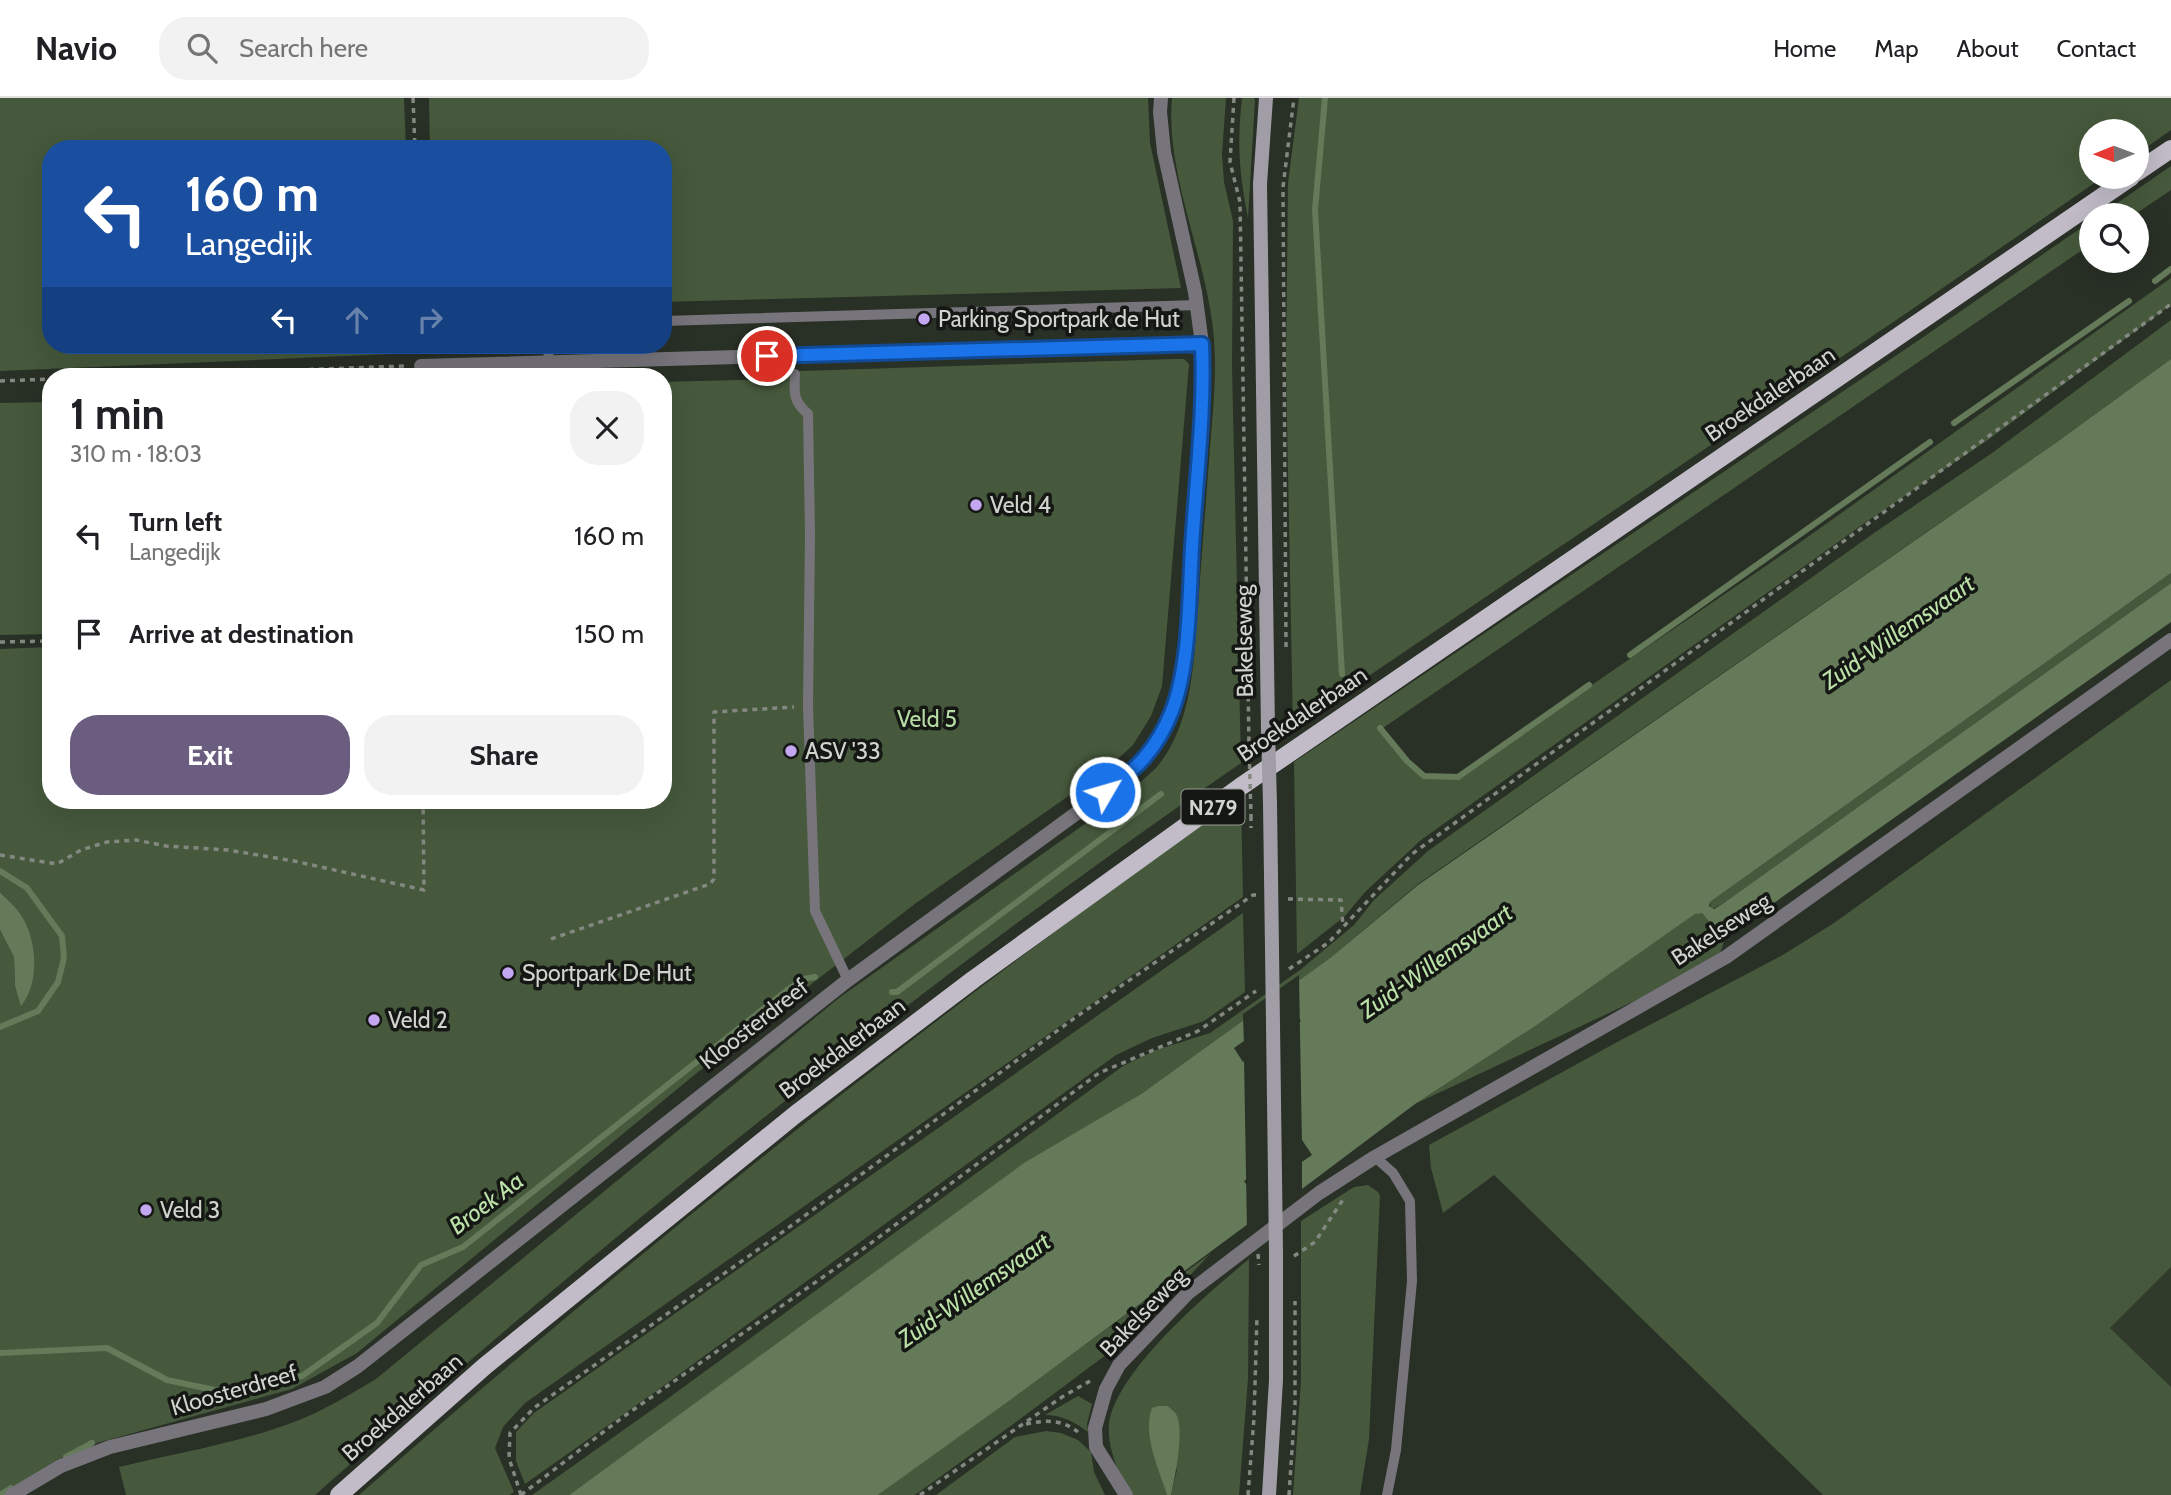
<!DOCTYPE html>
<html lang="en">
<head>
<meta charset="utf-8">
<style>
  :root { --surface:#fff; --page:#f2f2f2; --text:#202124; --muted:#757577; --line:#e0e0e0; --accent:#6a5d80 }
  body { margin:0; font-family:Cabin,sans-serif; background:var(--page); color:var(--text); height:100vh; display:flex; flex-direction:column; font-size:26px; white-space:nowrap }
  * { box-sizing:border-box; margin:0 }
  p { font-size:23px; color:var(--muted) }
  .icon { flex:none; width:38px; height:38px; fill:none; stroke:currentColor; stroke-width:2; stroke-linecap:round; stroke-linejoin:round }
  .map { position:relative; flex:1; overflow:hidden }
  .side { position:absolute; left:42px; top:270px; width:630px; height:441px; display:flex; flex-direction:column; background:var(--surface); border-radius:28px; box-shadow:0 7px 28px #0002 }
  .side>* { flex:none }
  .guide { position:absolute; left:42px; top:42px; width:630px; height:214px; border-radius:28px; box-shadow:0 7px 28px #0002; background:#1a4fa0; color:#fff; overflow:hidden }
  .needle { width:46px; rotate:269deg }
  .controls { position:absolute; left:2079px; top:21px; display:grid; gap:14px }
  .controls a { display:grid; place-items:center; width:70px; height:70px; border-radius:50%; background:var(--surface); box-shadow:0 7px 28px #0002; font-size:35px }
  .pin { position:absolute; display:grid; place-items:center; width:60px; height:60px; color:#fff; margin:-30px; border:4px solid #fff; border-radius:50%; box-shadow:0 2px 7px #0007 }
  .me { position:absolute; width:77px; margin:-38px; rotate:52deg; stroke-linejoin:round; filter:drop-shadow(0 0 5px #0008) }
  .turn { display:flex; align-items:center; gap:24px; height:147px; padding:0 28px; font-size:32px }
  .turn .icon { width:91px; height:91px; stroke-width:2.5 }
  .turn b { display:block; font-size:49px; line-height:60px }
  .lanes { display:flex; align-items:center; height:66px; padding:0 28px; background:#0003; justify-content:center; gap:35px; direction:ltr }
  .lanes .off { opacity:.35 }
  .round { display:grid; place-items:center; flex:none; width:74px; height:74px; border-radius:28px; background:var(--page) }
  .headline { display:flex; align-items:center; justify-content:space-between; height:119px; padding:0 28px }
  h1 { font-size:42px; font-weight:700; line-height:52px }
  .button { display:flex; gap:14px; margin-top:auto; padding:14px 28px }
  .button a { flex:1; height:80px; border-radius:28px; background:var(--accent); color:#fff; font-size:28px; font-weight:700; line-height:80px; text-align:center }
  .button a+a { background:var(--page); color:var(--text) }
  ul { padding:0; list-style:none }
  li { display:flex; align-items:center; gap:21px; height:98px; padding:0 28px }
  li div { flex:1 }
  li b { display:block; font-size:26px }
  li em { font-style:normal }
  header { display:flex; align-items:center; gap:42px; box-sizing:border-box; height:98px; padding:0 35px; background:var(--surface); border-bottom:2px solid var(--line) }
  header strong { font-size:33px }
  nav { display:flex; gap:38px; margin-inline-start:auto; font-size:24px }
  .search { width:490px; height:63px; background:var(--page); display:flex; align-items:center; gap:18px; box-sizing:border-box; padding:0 24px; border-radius:28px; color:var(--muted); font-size:26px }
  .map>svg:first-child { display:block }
  .built { fill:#313b2c }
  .green { fill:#46593c }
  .water { fill:#647a59; fill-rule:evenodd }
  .pier { fill:#293026 }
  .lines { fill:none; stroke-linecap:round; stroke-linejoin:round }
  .stream { stroke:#647a59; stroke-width:6 }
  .path { stroke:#838880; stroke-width:3.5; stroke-dasharray:5 5; stroke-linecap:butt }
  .lane { stroke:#77757b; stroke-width:10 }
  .street { stroke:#77757b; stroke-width:14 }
  .secondary { stroke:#a19da6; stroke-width:14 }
  .primary { stroke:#c1bcc8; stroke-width:18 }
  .path-bridge { stroke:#838880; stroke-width:3.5; stroke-dasharray:5 5; stroke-linecap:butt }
  .secondary-bridge { stroke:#a19da6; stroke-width:14 }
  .route-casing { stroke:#114b97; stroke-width:18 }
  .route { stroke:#1a73e8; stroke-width:12 }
  .poi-dot { fill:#c4a7f1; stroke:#141713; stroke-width:2.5 }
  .labels { text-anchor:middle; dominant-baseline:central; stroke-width:7; stroke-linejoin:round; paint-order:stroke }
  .shield { fill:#141713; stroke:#989b95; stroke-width:2 }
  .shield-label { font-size:21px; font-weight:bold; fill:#d0d4cd }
  .poi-label { font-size:23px; fill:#d0d4cd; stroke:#141713; text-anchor:start }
  .street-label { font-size:23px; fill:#d0d4cd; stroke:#141713 }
  .park-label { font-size:23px; fill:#b6dca4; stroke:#141713 }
  .water-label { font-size:24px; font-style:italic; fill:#bce1a9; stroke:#141713 }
</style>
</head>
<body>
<header>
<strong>Navio</strong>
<div class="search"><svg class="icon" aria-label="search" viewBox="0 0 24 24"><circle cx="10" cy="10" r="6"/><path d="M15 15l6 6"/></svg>Search here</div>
<nav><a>Home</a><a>Map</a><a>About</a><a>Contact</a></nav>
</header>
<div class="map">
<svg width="2171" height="1397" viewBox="0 0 2171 1397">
  <rect width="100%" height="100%" fill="#293026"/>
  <polygon class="built" points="2171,1169 2171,1289 2110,1230"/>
  <g class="green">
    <polygon points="0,0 404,0 406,51 51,51 51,247 415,247 415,255 0,273"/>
    <polygon points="429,0 1148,0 1150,45 1181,190 663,204 663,51 430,51"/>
    <path d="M1172 0H1226L1222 56 1224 84 1233 123 1232 269 1241 665C917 888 610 1137 315 1397H126L119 1369C178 1355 238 1345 294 1324 323 1313 349 1297 376 1281L839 900 1127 696C1136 687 1147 679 1156 670 1182 640 1190 598 1194 560 1199 494 1204 429 1209 363 1212 323 1217 281 1214 241 1208 162 1165 77 1172 0Z"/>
    <path d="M1242 0H1254L1255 2 1248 120C1239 74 1237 46 1242 0Z"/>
    <polygon points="1299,0 2171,0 2171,32 2137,56 2137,33 2091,33 2091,79 2103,79 1908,214 1293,629 1286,269 1288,85"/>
    <polygon points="2171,68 2171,92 2134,117 2100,117"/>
    <polygon points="2091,123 2091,146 1383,630 1408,667 1435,680 1460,677 1795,448 2171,180 2171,207 1985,344 1866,424 1421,742 1365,794 1345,818 1297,856 1294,664 1922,240"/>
    <polygon points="2171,222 2171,261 2057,344 1418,786 1330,860 1141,996 1024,1066 569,1397 532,1397 663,1304 1123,968 1156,952 1210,935 1300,872 1354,827 1374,802 1428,753 1874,435 1992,355"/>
    <polygon points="436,247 534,247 535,252 438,254"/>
    <polygon points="1174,261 1184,261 1189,266 1162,588 1151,618 1133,647 1107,671 916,805 698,974 357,1255 292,1291 97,1345 68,1356 0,1397 0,832 14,859 15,888 22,907 20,815 0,794 0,551 51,549 51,702 663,702 663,284 771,281 770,274"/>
    <polygon points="51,304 51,536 0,537 0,305"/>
    <polygon points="2171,475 2171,485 1721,807 1711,811 1710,804"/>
    <polygon points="2171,582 2171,1169 2110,1230 2171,1289 2171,1397 1823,1397 1494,1077 1443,1115 1431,1070 1429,1047 1621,942 1781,858 1834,825"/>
    <path d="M1241 700 1243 799 525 1305 503 1329 495 1350 514 1394 509 1397H359C517 1258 680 1123 846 993 976 892 1106 793 1241 700Z"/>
    <polygon points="1243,815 1245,894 1204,923 1152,940 1116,957 655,1294 525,1386 516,1363 516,1334 534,1315"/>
    <path d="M1696 815H1702L1720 837 1724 838C1724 851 1719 858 1709 868L1415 1006 1537 927Z"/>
    <polygon points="1368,1087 1378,1094 1380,1098 1369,1341 1360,1397 1293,1397 1301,1283 1301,1123 1354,1089"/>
    <polygon points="1210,1156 1138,1233 1012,1327 915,1397 878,1397"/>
    <path d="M1249 1161 1248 1281 1239 1397H1171L1177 1372 1153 1348 1167 1397H1129C1119 1374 1107 1352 1109 1326 1116 1273 1208 1195 1249 1161Z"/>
    <path d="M1078 1298 1092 1306 1087 1326 1088 1334C1077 1325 1060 1316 1045 1317Z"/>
    <polygon points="1046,1333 1061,1335 1078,1342 1091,1354 1094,1374 1105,1397 936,1397 1015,1339"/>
  </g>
  <g class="water">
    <path d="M2171 261V475L1710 804 1709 808 1714 811 1721 807 2171 485V524L1723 841V838L1720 837 1702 815 1695 816 1537 927 1415 1006 1286 1103 1248 1126 1021 1294 878 1397H569L1024 1065 1141 996 1330 860 1418 787 2057 344ZM1292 909 1301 923 1243 964 1234 950ZM1302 1042 1312 1057 1254 1097 1244 1083Z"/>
    <path d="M0 794C6 801 14 807 19 814 37 839 41 884 21 908L15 888 14 859 0 832Z"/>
    <path d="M1158 1308H1167C1168 1308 1176 1315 1176 1316 1185 1330 1175 1380 1171 1397H1167C1159 1371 1142 1336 1152 1310Z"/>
  </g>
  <polygon class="pier" points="1299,877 1302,1048 1248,1084 1255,1093 1302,1059 1302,1095 1247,1132 1244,959 1297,921 1292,914 1244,948 1243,916"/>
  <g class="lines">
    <g class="stream">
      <polyline points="1325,0 1315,112 1342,576"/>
      <polyline points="2155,183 2171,171"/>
      <polyline points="1954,325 2129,203"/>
      <polyline points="1630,557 1930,344"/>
      <polyline points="1380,630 1407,663 1424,678 1458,679 1589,587"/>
      <polyline points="0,773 27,790 62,838 64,860 58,884 38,913 0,929"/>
      <polyline points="892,894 897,894 1161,696"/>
      <polyline points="0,1255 107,1250 167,1282 224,1294 302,1278 377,1225 421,1167 463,1149 786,893 803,881 815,879"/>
      <polyline points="66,1359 92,1345"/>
      <polyline points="0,1397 11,1390"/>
    </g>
    <g class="path">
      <polyline points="413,0 415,51"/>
      <polyline points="1234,0 1230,64 1240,104 1249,646"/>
      <polyline points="129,278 405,268"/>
      <polyline points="0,283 51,281"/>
      <polyline points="0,544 51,543"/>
      <polyline points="1286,549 1283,89 1294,0"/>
      <polyline points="1251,718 1251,730"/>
      <polyline points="0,757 57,766 81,752 107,744 136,742 166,748 228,752 294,763 424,792 423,702"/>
      <polyline points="1288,801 1341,802 1343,829"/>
      <polyline points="551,841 710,786 714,781 714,614 794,609"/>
      <polyline points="1289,871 1328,845 1412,756 2171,206"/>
      <polyline points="1294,1158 1315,1144 1344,1100"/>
      <path d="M1026 1326C1045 1322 1062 1321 1078 1334"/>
      <polyline points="521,1397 623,1319 863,1151 1099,975 1198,933 1256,893"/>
      <polyline points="521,1397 509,1360 510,1335 534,1310 773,1141 1076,919 1253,797 1256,797"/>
      <polyline points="920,1397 1062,1299 1090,1283"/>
      <polyline points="1248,1397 1254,1320 1257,1218"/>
      <polyline points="1289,1397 1295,1307 1295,1203"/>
    </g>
    <g class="lane">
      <polyline points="663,223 1198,207"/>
      <polyline points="548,247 549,264"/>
      <path d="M795 276C794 295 793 303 808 316L810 436 808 608 815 813 848 882"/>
      <polyline points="1375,1059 1393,1075 1410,1103 1412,1183 1396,1352 1387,1397"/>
    </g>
    <g class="street">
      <polyline points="421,268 1202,246"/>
      <polyline points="12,1397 61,1368 110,1349 266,1311 325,1289 358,1268 848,882 1126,679 1153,651 1172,612 1184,569 1202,306 1202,246 1195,194 1164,54 1160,14 1161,0"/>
      <polyline points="1126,1397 1096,1349 1095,1330 1106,1291 1119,1267 1188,1195 1319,1095 1375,1059 1726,859 2171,542"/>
    </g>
    <g class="secondary">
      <polyline points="1266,0 1260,86 1268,632"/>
      <polyline points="1270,706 1272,851"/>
      <polyline points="1269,1397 1276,1282 1276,1154"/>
    </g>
    <g class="primary">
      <polyline points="2137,74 2171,51"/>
      <polyline points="339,1397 485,1268 796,1016 974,881 1240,689 2131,79"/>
    </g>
    <g class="path-bridge">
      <polyline points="1249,646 1251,718"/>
      <polyline points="1258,1156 1259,1167"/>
    </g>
    <g class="secondary-bridge">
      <polyline points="1268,632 1270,706"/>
      <polyline points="1272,851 1276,1154"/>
    </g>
  </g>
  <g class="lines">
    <g class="route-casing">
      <path id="route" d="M767 258 1202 246C1205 314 1196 382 1192 449 1189 500 1190 566 1172 613 1157 651 1137 671 1105 694"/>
    </g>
    <use href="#route" class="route"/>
  </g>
  <g class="poi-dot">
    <circle cx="924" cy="221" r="7"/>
    <circle cx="976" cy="407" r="7"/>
    <circle cx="791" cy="653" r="7"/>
    <circle cx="508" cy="875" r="7"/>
    <circle cx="374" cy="922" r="7"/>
    <circle cx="146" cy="1112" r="7"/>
  </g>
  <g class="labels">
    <rect class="shield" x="1181.5" y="691.5" width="63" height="35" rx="5"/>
    <g class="shield-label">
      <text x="1213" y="709">N279</text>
    </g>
    <g class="poi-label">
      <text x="938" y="221">Parking Sportpark de Hut</text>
      <text x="990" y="407">Veld 4</text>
      <text x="805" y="653">ASV '33</text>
      <text x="522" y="875">Sportpark De Hut</text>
      <text x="388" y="922">Veld 2</text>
      <text x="160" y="1112">Veld 3</text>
    </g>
    <g class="street-label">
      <text transform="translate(1770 296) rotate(-34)">Broekdalerbaan</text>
      <text transform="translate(1244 543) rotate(-91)">Bakelseweg</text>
      <text transform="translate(1302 616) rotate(-34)">Broekdalerbaan</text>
      <text transform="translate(1721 831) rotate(-33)">Bakelseweg</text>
      <text transform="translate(754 926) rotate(-38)">Kloosterdreef</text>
      <text transform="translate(842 950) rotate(-37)">Broekdalerbaan</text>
      <text transform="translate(1143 1214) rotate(-46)">Bakelseweg</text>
      <text transform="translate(234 1292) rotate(-16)">Kloosterdreef</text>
      <text transform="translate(402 1309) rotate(-41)">Broekdalerbaan</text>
    </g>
    <g class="park-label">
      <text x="927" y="621">Veld 5</text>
    </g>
    <g class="water-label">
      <text transform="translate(1898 534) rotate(-35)">Zuid-Willemsvaart</text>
      <text transform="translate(1436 863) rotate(-35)">Zuid-Willemsvaart</text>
      <text transform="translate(486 1105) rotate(-37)">Broek Aa</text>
      <text transform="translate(974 1192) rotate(-35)">Zuid-Willemsvaart</text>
    </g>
  </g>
</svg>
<div class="controls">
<a><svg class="needle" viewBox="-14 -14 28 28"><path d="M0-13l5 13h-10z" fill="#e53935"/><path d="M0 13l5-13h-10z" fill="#757577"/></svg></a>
<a><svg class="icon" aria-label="search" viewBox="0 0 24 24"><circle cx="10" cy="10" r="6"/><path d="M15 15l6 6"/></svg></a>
</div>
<div class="pin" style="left:767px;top:258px;background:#d93025"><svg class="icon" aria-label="arrive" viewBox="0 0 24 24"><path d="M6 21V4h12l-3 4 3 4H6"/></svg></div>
<svg class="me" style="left:1105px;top:694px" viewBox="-20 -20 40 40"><circle r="17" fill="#1a73e8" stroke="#fff" stroke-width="3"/><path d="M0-11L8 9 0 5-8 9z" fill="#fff"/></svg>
<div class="guide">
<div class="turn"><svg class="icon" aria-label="left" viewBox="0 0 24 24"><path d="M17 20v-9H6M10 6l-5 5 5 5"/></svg><div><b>160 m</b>Langedijk</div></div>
<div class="lanes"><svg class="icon" aria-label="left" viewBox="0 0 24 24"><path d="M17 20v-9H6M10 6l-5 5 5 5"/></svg><svg class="icon off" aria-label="ahead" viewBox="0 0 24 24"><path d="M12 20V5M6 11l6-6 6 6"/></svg><svg class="icon off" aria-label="right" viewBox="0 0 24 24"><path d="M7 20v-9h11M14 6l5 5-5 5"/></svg></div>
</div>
<section class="side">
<div class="headline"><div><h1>1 min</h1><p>310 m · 18:03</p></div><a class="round"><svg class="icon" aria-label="close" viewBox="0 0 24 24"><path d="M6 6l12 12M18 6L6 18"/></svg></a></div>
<ul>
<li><svg class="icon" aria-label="left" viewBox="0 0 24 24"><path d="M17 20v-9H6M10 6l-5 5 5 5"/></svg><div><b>Turn left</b><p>Langedijk</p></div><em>160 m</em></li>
<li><svg class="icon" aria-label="arrive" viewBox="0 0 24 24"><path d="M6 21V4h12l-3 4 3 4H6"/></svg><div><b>Arrive at destination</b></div><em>150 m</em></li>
</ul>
<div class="button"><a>Exit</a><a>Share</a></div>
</section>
</div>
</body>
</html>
